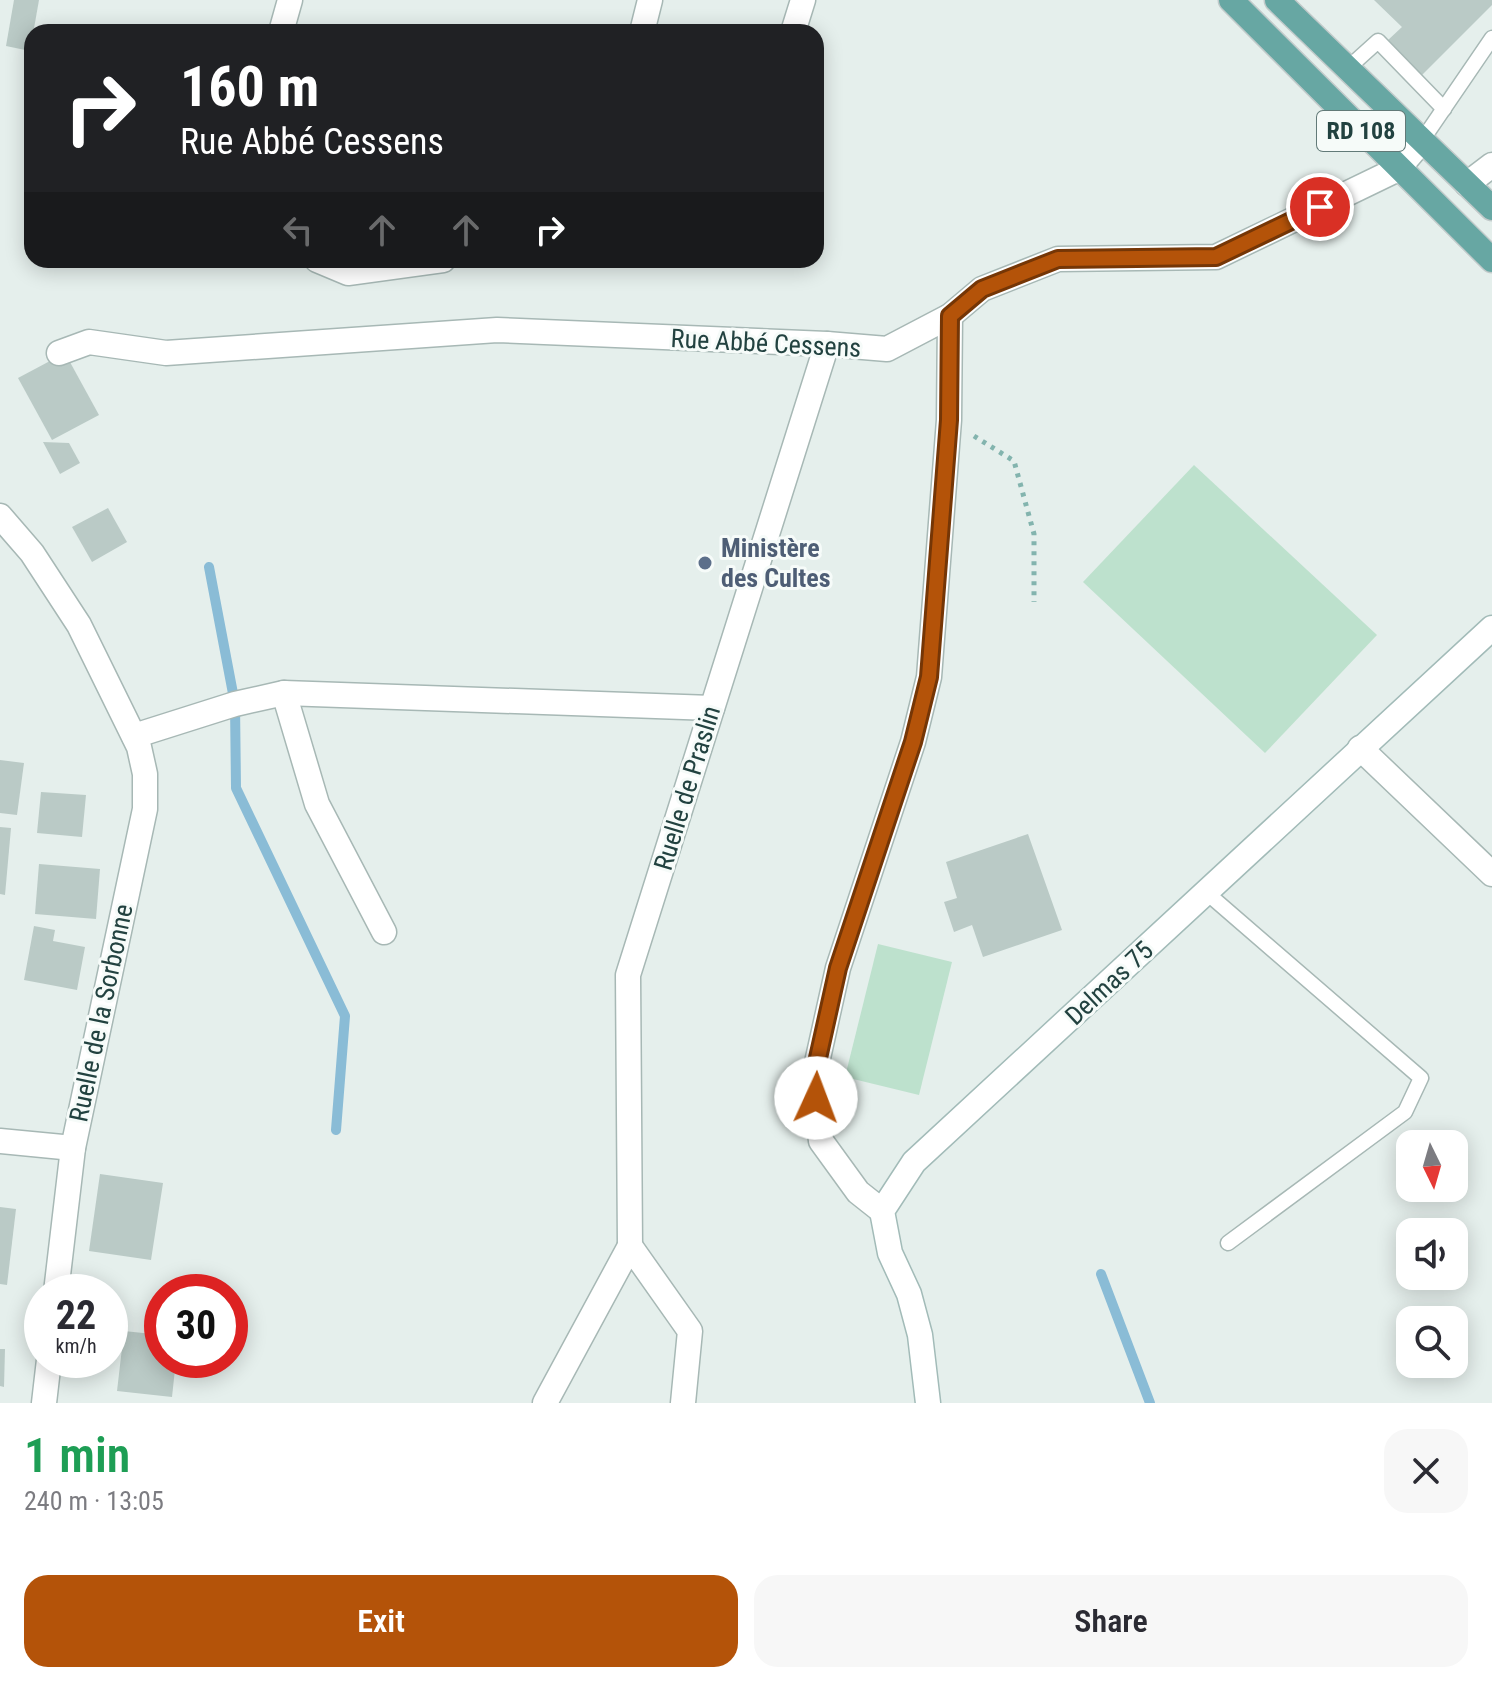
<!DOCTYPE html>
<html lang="en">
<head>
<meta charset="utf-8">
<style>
  :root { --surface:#fff; --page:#f7f7f7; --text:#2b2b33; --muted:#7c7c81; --accent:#b45309 }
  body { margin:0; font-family:"Roboto Condensed",sans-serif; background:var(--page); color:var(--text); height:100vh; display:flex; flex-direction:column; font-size:30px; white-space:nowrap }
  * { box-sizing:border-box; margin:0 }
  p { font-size:26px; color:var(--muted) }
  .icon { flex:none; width:44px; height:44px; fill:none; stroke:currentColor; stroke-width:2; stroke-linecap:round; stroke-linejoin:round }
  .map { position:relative; height:1403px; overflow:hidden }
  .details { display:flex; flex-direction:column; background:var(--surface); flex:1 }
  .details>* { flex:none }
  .top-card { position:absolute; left:24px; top:24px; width:800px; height:244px; border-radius:24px; box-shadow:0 4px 20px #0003; background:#202124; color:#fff; overflow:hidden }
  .needle { width:52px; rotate:175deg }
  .tools { position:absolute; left:1396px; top:1130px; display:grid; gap:16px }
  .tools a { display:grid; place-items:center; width:72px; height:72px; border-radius:16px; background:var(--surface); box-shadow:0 4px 20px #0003; font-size:40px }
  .speed { position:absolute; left:24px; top:1274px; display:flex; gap:16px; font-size:40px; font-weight:700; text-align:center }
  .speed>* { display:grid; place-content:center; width:104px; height:104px; border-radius:50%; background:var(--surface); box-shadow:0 4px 20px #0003; line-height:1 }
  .speed small { font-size:20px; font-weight:400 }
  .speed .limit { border:12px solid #d22; background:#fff; color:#111 }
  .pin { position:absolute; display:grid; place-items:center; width:68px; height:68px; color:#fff; margin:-34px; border:4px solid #fff; border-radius:50%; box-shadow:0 2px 8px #0007 }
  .me { position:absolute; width:88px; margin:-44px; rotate:2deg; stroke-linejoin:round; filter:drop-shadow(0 0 6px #0008) }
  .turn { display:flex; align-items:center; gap:28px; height:168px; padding:0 24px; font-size:36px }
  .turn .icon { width:104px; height:104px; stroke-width:2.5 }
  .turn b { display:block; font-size:56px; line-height:68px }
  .lanes { display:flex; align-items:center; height:76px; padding:0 24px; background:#0003; justify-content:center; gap:40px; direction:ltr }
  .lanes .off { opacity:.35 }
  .round { display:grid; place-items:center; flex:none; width:84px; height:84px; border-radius:24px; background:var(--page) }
  .summary { display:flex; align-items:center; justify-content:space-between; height:136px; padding:0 24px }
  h1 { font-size:48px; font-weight:600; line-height:60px; color:#1e9e55 }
  .cta { display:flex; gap:16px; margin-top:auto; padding:16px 24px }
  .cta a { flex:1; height:92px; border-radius:24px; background:var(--accent); color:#fff; font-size:32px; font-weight:600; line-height:92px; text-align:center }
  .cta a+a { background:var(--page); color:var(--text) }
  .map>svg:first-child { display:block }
  .green { fill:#bde1cd }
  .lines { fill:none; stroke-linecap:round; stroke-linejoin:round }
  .stream { stroke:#8abcd6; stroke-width:10 }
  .building { fill:#bacac6 }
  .lane-casing { stroke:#a7b8b5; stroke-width:17 }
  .street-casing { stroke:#a7b8b5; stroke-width:27 }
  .secondary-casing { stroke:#a2bbb8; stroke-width:27 }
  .primary-casing { stroke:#c1caca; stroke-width:27 }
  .path { stroke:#83b4ae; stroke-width:5; stroke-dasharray:4 6; stroke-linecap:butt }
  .lane { stroke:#fff; stroke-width:14 }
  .street { stroke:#fff; stroke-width:24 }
  .secondary { stroke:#fff; stroke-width:24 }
  .primary { stroke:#67a7a3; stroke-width:24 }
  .route-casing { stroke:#753606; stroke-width:20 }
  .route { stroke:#b45309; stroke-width:14 }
  .service-dot { fill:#5c6f8a; stroke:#f6fbf9; stroke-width:3 }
  .labels { text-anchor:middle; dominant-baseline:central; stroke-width:6; stroke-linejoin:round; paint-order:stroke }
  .shield { fill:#f6fbf9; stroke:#627a78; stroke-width:2 }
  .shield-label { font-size:24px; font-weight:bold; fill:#224240 }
  .street-label { font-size:26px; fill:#224240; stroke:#f6fbf9 }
  .service-label { font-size:26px; font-weight:bold; fill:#4e5e75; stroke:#f6fbf9; text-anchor:start }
</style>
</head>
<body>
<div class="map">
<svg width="1492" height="1403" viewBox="0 0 1492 1403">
  <rect width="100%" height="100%" fill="#e5efec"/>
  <g class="green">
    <polygon points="1194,465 1377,635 1265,753 1083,582"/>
    <polygon points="878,944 952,962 919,1095 845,1077"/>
  </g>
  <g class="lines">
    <g class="stream">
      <polyline points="209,567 235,704 236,788 345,1016 336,1130"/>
      <polyline points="1101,1274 1150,1403"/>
    </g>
  </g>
  <g class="building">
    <polygon points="14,0 39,0 30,51 6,46"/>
    <polygon points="1374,0 1492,0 1492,5 1421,76 1387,41 1402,27"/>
    <polygon points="65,353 99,415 52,440 18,378"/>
    <polygon points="43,442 69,443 80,463 60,474"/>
    <polygon points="108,508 127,542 92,562 72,527"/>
    <polygon points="0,760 24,763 17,815 0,813"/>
    <polygon points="41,792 86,795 82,837 37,833"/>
    <polygon points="0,827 11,828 5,895 0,894"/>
    <polygon points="1028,834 1062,930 983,957 972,925 954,932 944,902 957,898 946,862"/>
    <polygon points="39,864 100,869 96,919 35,914"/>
    <polygon points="34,926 55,930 53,941 85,947 77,990 24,980"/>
    <polygon points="100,1174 163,1183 151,1260 89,1251"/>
    <polygon points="0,1207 16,1209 7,1285 0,1284"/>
    <polygon points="124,1331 162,1335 162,1360 176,1360 172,1397 117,1391"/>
    <polygon points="0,1349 5,1349 4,1387 0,1386"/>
  </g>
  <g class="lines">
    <g class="lane-casing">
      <g id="lane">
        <polyline points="1347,69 1378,41 1444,109"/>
        <polyline points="1421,142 1492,38"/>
        <polyline points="1207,893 1421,1078 1405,1112 1228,1243"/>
      </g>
    </g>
    <g class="street-casing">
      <g id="street">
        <polyline points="281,32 290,0"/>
        <polyline points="642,32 650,0"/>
        <polyline points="793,32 803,0"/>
        <polyline points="1467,184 1492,165"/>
        <polyline points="317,260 348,273 443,260"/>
        <polyline points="59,353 89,342 166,353 497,330 827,344 887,349 950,316 982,289 1058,259 1216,257 1398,169 1421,142"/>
        <polyline points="0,516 32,553 79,625 139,747 145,774 145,809 73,1148 56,1292"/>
        <polyline points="284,693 317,804 384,932"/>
        <polyline points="134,736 235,704 284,693 712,708"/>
        <polyline points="1360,748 1492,874"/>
        <polyline points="0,1141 73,1148"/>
        <polyline points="882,1211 858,1192 821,1141 814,1076 838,968 913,742 929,677 949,420 950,316"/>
        <polyline points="630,1246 628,975 827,344"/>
        <polyline points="44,1403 49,1360"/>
        <polyline points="545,1403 630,1246 690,1331 683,1403"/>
      </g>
    </g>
    <g class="secondary-casing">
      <polyline id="secondary" points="928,1403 920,1335 909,1294 890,1253 882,1211 914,1162 1492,628"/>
    </g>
    <g class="primary-casing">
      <g id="primary">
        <polyline points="1231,0 1492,260"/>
        <polyline points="1277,0 1492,208"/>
      </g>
    </g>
    <polyline class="path" points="974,436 1014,461 1034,534 1034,602"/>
    <use href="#lane" class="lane"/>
    <use href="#street" class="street"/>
    <use href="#secondary" class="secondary"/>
    <use href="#primary" class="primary"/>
  </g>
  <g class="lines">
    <g class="route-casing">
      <polyline id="route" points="816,1098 814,1076 838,968 913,742 929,677 949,420 950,316 982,289 1058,259 1216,257 1320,207"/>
    </g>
    <use href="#route" class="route"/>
  </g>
  <circle class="service-dot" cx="705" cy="563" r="8"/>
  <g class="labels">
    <rect class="shield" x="1317" y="111" width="88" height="40" rx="6"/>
    <g class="shield-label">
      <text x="1361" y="131">RD 108</text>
    </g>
    <g class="street-label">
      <text transform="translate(766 343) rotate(3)">Rue Abbé Cessens</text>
      <text transform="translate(687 788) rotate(-73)">Ruelle de Praslin</text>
      <text transform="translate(1109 983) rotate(-43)">Delmas 75</text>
      <text transform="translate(101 1013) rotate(-78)">Ruelle de la Sorbonne</text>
    </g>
    <g class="service-label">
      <text x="721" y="548">Ministère<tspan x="721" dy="30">des Cultes</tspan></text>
    </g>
  </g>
</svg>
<div class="tools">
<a><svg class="needle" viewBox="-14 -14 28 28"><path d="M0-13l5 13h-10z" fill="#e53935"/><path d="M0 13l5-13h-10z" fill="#7c7c81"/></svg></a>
<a><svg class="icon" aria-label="sound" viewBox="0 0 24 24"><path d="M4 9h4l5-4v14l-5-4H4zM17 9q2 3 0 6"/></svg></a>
<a><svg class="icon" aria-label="search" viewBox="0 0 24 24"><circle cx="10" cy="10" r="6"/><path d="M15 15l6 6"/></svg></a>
</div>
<div class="speed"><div>22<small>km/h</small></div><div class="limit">30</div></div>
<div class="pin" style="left:1320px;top:207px;background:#d93025"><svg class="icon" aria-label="arrive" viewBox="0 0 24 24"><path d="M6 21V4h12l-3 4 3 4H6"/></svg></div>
<svg class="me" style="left:816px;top:1098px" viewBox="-20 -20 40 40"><circle r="19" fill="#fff"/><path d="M0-13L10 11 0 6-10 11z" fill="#b45309"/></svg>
<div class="top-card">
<div class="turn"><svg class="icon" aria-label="right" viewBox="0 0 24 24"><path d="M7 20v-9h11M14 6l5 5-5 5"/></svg><div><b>160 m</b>Rue Abbé Cessens</div></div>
<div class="lanes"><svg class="icon off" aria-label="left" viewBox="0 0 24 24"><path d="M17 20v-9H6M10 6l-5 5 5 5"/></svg><svg class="icon off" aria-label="ahead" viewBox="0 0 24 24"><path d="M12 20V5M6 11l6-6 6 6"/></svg><svg class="icon off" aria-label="ahead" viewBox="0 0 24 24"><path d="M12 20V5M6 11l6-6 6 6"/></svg><svg class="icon" aria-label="right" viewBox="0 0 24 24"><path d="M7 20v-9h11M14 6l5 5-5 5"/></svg></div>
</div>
</div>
<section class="details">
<div class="summary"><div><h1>1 min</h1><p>240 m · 13:05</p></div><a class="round"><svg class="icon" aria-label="close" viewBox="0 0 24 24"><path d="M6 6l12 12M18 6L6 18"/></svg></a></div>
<div class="cta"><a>Exit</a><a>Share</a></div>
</section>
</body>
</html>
